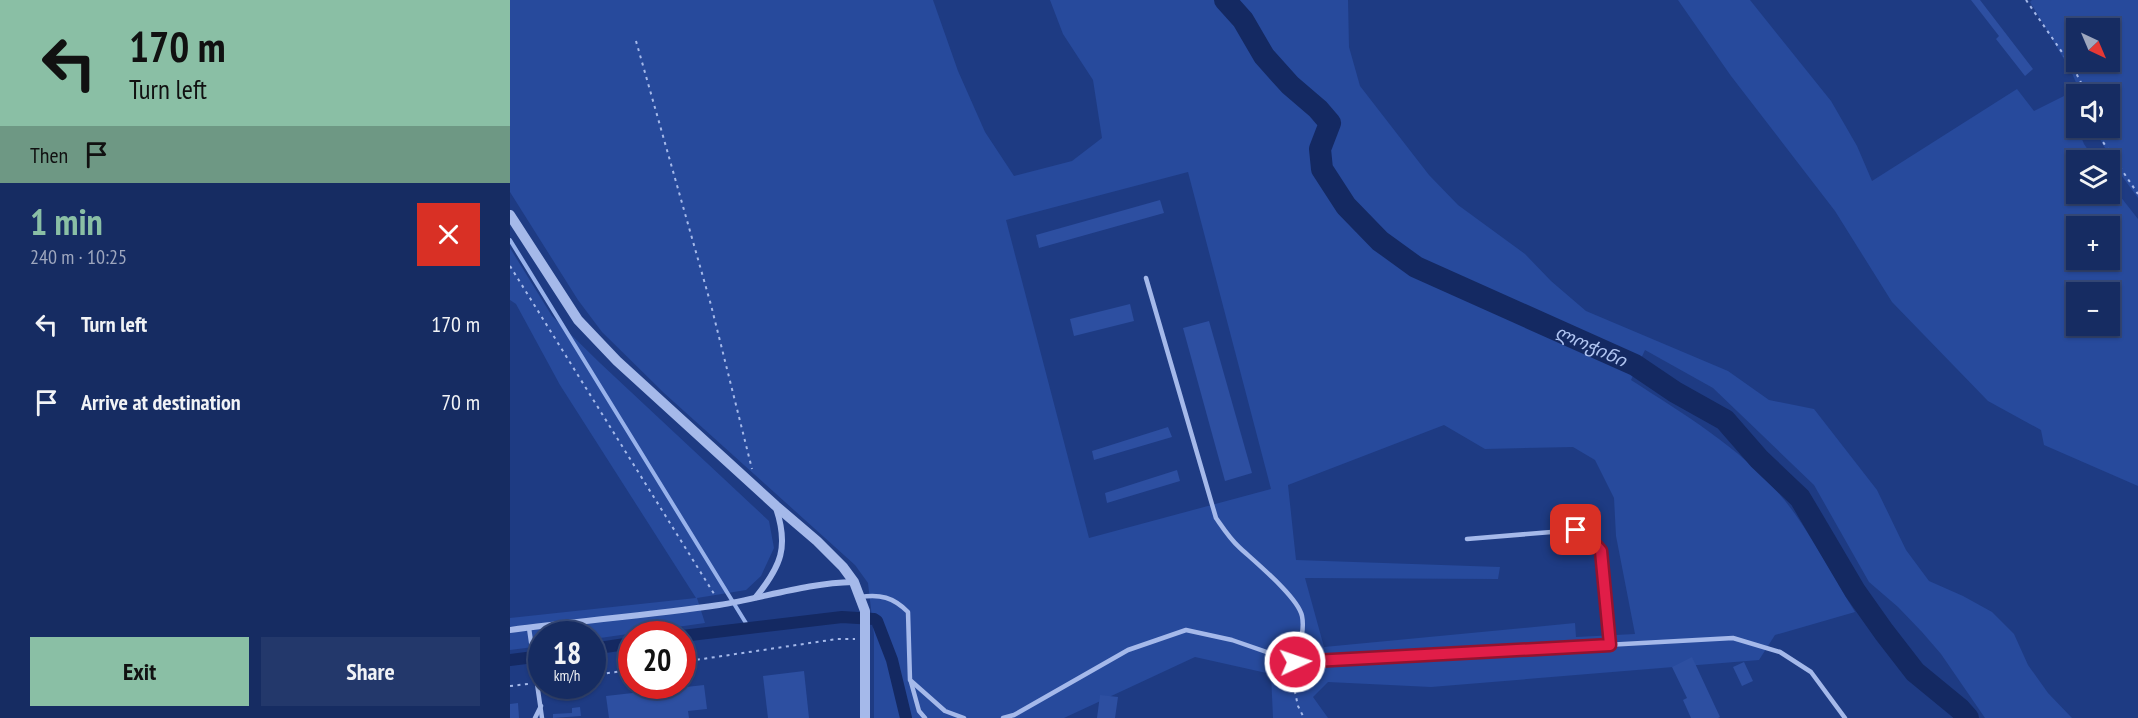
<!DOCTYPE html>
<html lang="en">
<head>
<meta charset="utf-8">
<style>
  :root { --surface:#162c62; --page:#23386b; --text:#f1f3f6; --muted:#9ea7be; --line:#354877; --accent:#8abfa5 }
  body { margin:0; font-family:"PT Sans Narrow","Noto Sans Georgian",sans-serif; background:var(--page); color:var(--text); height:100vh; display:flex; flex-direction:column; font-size:22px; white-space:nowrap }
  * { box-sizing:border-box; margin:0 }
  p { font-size:20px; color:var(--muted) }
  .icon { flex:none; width:33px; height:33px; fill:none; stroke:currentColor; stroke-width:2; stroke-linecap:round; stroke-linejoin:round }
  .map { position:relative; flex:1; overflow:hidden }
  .side { display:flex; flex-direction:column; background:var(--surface); width:510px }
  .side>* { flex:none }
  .guide { background:#8abfa5; color:#111; overflow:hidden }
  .needle { width:39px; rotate:136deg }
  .controls { position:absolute; left:1556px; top:18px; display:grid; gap:12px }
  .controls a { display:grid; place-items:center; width:54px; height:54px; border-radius:0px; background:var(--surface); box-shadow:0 2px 4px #0004,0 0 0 2px var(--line); font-size:30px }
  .speed { position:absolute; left:18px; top:621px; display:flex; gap:12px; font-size:30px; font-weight:700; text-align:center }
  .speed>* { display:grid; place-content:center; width:78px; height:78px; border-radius:50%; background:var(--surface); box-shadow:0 2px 4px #0004,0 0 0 2px var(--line); line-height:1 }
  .speed small { font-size:15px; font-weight:400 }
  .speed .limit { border:9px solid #d22; background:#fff; color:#111 }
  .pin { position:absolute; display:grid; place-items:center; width:51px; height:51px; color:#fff; margin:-26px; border-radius:12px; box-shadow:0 3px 9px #0006 }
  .me { position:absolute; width:66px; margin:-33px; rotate:87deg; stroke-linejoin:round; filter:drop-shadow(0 0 4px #0008) }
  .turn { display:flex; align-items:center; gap:21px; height:126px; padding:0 30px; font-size:27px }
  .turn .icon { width:78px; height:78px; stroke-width:2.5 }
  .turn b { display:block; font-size:42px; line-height:51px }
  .then { display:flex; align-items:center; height:57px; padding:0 30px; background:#0003; gap:12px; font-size:22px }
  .round { display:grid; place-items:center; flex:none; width:63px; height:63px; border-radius:0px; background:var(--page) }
  .head { display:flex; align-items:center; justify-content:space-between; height:102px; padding:0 30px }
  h1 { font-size:36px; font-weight:800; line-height:45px; color:var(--accent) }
  .cta { display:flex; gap:12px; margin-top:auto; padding:12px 30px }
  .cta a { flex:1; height:69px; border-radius:0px; background:var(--accent); color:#111; font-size:24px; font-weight:800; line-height:69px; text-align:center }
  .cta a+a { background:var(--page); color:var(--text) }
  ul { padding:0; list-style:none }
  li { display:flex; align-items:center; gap:18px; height:78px; padding:0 30px }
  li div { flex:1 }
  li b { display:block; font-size:22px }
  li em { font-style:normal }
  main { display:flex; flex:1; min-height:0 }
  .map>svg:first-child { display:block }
  .green { fill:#274a9c; fill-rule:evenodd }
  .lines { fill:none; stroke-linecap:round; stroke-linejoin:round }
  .stream { stroke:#98b2eb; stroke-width:4 }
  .canal { stroke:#142962; stroke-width:12 }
  .river { stroke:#142962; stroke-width:22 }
  .building { fill:#2d4fa1 }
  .path { stroke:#a5b9ea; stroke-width:2; stroke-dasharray:3 4.5; stroke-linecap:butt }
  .service { stroke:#a5b9ea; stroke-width:4.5 }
  .minor { stroke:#a5b9ea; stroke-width:6 }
  .tertiary { stroke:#a5b9ea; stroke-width:10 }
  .route-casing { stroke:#92132f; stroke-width:15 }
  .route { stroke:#e11d48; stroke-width:10 }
  .labels { text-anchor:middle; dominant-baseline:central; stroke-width:6; stroke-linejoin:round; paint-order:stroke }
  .water-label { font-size:18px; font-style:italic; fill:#b0c4f1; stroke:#1e3b83 }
</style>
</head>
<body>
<main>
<section class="side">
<div class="guide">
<div class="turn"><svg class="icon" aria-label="left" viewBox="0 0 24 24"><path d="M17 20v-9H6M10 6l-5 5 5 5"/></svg><div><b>170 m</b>Turn left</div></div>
<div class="then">Then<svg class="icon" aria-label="arrive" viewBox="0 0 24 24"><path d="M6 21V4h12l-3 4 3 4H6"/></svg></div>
</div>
<div class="head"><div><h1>1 min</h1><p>240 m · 10:25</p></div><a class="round" style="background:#d93025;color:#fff"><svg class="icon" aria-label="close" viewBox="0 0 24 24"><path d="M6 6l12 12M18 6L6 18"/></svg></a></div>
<ul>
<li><svg class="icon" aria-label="left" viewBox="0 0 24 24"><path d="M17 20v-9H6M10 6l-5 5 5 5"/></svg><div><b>Turn left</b></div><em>170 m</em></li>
<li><svg class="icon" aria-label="arrive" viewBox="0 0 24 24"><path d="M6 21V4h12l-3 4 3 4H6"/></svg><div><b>Arrive at destination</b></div><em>70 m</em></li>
</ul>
<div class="cta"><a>Exit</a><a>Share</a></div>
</section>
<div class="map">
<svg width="1628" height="718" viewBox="0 0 1628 718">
  <rect width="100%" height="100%" fill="#1e3b83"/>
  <g class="green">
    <path d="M0 0H423L448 71 475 132 504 176 562 161 592 138 583 80 553 34 540 0H838L839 47 850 86 919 175 948 205 1015 254 1041 281 1076 311 1218 371 1259 400 1304 409 1367 490 1396 550 1419 581 1453 596 1482 612 1504 634 1518 665 1538 693 1562 718H1475L1431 654 1412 632 1388 607 1359 582 1304 485 1203 388 1135 350 1121 380C1180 418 1244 456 1285 514 1307 545 1325 580 1345 612L1265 635 1249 660 921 687 818 682 803 697 818 718H763L761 674 685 657 554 718H364V635L358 583 345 565 154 393 92 332 68 300 0 192ZM678 172 761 489 579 538 496 220ZM934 425 975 449 1063 447 1085 460 1104 498 1106 536 1125 634 1066 637 1065 623 814 647 795 578 988 579 990 567 786 560 778 485Z"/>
    <path d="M1168 0H1240L1321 101 1347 146 1362 181 1507 89 1524 111 1554 96 1574 144 1585 160H1566V194H1599V182L1628 219V486L1534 445 1531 430 1478 401 1382 302 1325 211 1221 76ZM1566 226H1599V260H1566ZM1566 292H1599V326H1566Z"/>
    <path d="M1522 0H1628V198L1606 168 1584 128H1599V94H1571L1561 71 1520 2ZM1566 28H1599V62H1566Z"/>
    <polygon points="0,248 42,316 90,363 259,521 264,548 251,576 236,590 187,598 195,623 83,639 82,634 32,634 31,646 0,650 0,618 186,598 50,385 6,304 0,300"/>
  </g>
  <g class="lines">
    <polyline class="stream" points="0,240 239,628"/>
    <g class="canal">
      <polyline points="172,636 332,617 364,619 367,621 382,660 396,718"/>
      <polyline points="82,649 122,643"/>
      <polyline points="0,660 32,656"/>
    </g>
    <path class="river" id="s1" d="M715 0 733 20 754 56 780 85 808 109 820 123 810 149 812 169 836 206 870 241 906 267 1125 365 1165 392 1215 420 1249 459 1290 498 1345 591 1374 632 1405 672 1450 709 1458 718"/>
  </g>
  <g class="building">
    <polygon points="1461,0 1470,0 1523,69 1515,76 1486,39 1489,36"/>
    <polygon points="650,200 654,213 529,248 526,235"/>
    <polygon points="620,304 624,321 564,336 560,319"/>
    <polygon points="699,321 742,473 715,481 673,328"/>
    <polygon points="658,427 662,437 584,460 582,451"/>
    <polygon points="667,470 670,481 597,503 595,493"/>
    <polygon points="1182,657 1210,717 1208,718 1181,718 1173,700 1177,698 1162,667"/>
    <polygon points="1234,662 1243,681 1232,686 1223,667"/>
    <polygon points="294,671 299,718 258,718 253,676"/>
    <polygon points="194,685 197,709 178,711 179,718 99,718 96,696"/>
    <polygon points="590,695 608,697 605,718 587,718"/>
    <polygon points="8,703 9,718 0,718 0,704"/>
    <polygon points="70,707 71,716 43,718 43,714 62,713 62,708"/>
  </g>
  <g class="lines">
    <g class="path">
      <polyline points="1516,0 1565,71 1577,94"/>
      <polyline points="126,41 201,305 242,469"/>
      <polyline points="1588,128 1593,142 1628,194"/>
      <polyline points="0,266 206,597"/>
      <polyline points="172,662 327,639 345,639"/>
      <polyline points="780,669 788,706 794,718"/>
      <polyline points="82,675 122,670"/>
      <polyline points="0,686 18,684"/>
    </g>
    <g class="service">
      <path d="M636 278 706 518C713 528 720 539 729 547 744 561 788 597 792 616 795 631 789 647 785 662"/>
      <polyline points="957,539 1066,530 1079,536 1091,551 1099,645"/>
      <path d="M350 597C370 594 383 597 398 612L400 680 435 711 454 718"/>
      <polyline points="19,628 32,718"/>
      <polyline points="401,682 409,711 415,718"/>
      <polyline points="25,718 31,706"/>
      <polyline points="493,718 504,715 618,650 676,630 722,640 785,662 1223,638 1270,652 1301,672 1335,718"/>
    </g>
    <g class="minor">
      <path d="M246 597C271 566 279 547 266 508"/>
      <path d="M0 630C69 621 139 615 209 605 253 598 298 583 343 582"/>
    </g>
    <polyline class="tertiary" points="0,215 68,320 107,361 266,506 307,541 333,567 344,582 355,611 355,718"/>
  </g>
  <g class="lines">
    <g class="route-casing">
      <polyline id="route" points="785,662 1100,645 1091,551 1078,536 1066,530"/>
    </g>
    <use href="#route" class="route"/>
  </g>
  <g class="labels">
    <g class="water-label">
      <text stroke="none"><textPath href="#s1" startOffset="540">ლოჭინი</textPath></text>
    </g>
  </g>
</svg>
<div class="controls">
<a><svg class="needle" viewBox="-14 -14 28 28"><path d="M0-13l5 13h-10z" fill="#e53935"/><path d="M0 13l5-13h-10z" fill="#9ea7be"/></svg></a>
<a><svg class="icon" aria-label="sound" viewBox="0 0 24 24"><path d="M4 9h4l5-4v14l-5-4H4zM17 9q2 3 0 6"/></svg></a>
<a><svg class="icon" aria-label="layers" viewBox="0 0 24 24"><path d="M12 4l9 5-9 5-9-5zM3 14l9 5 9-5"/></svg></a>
<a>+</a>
<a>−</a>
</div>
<div class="speed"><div>18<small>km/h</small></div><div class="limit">20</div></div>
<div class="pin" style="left:1066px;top:530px;background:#d93025"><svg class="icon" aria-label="arrive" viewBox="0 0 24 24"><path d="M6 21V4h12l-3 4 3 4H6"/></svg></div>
<svg class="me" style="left:785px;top:662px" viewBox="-20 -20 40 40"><circle r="17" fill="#e11d48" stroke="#fff" stroke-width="3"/><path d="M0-11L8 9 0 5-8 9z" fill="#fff"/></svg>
</div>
</main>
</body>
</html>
